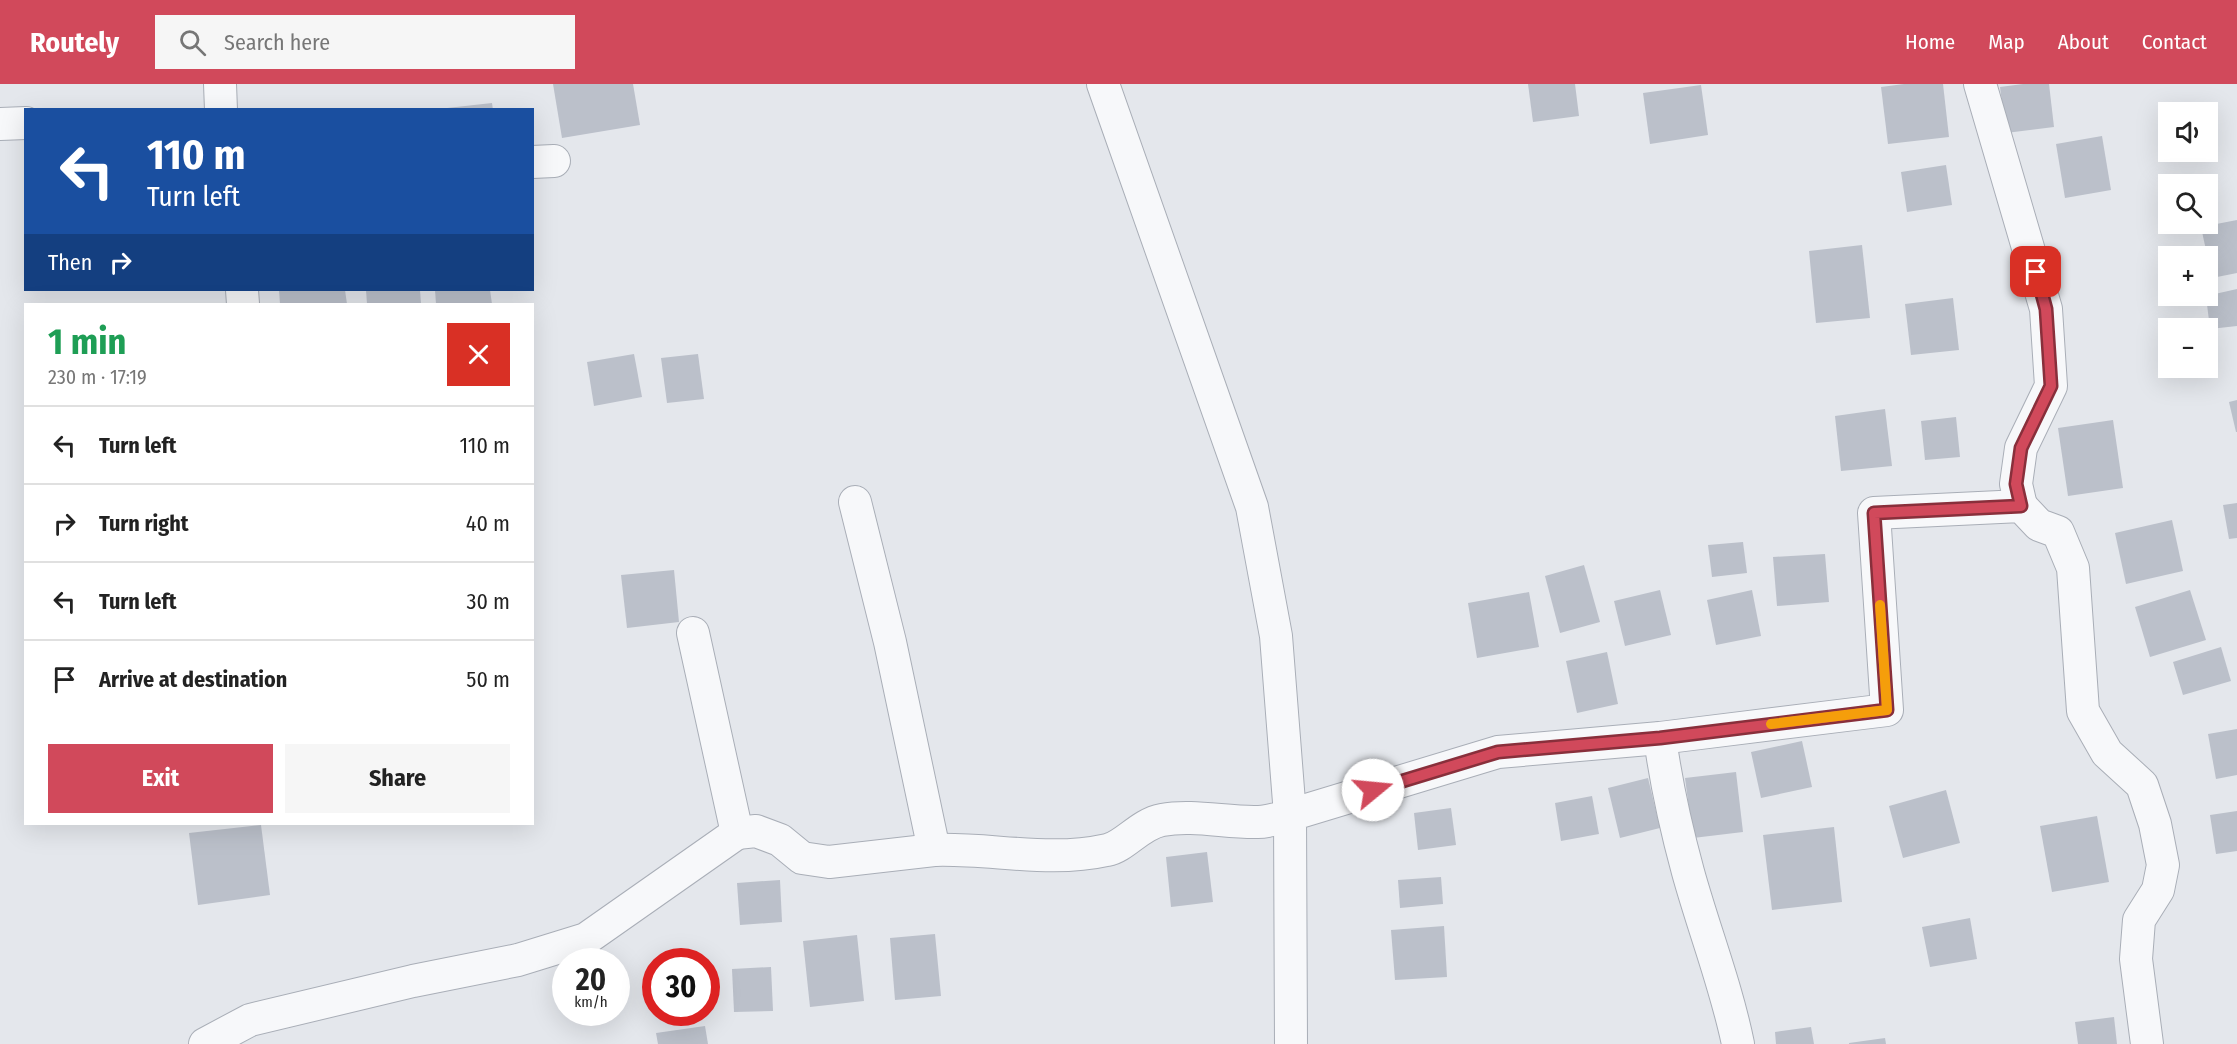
<!DOCTYPE html>
<html lang="en">
<head>
<meta charset="utf-8">
<style>
  :root { --surface:#fff; --page:#f6f6f6; --text:#222; --muted:#767676; --line:#e0e0e0; --accent:#d1495b }
  body { margin:0; font-family:"Fira Sans Condensed",sans-serif; background:var(--page); color:var(--text); height:100vh; display:flex; flex-direction:column; font-size:22px; white-space:nowrap }
  * { box-sizing:border-box; margin:0 }
  p { font-size:20px; color:var(--muted) }
  .icon { flex:none; width:33px; height:33px; fill:none; stroke:currentColor; stroke-width:2; stroke-linecap:round; stroke-linejoin:round }
  .map { position:relative; flex:1; overflow:hidden }
  .sheet { position:absolute; left:24px; top:219px; width:510px; height:522px; display:flex; flex-direction:column; background:var(--surface); border-radius:0px; box-shadow:0 6px 24px #0002 }
  .sheet>* { flex:none }
  .banner { position:absolute; left:24px; top:24px; width:510px; height:183px; border-radius:0px; box-shadow:0 6px 24px #0002; background:#1a4fa0; color:#fff; overflow:hidden }
  .tools { position:absolute; left:2158px; top:18px; display:grid; gap:12px }
  .tools a { display:grid; place-items:center; width:60px; height:60px; border-radius:0px; background:var(--surface); box-shadow:0 6px 24px #0002; font-size:30px }
  .speed { position:absolute; left:552px; top:864px; display:flex; gap:12px; font-size:30px; font-weight:700; text-align:center }
  .speed>* { display:grid; place-content:center; width:78px; height:78px; border-radius:50%; background:var(--surface); box-shadow:0 6px 24px #0002; line-height:1 }
  .speed small { font-size:15px; font-weight:400 }
  .speed .limit { border:9px solid #d22; background:#fff; color:#111 }
  .pin { position:absolute; display:grid; place-items:center; width:51px; height:51px; color:#fff; margin:-26px; border-radius:12px; box-shadow:0 3px 9px #0006 }
  .me { position:absolute; width:66px; margin:-33px; rotate:73deg; stroke-linejoin:round; filter:drop-shadow(0 0 4px #0008) }
  .turn { display:flex; align-items:center; gap:21px; height:126px; padding:0 24px; font-size:27px }
  .turn .icon { width:78px; height:78px; stroke-width:2.5 }
  .turn b { display:block; font-size:42px; line-height:51px }
  .then { display:flex; align-items:center; height:57px; padding:0 24px; background:#0003; gap:12px; font-size:22px }
  .round { display:grid; place-items:center; flex:none; width:63px; height:63px; border-radius:0px; background:var(--page) }
  .summary { display:flex; align-items:center; justify-content:space-between; height:102px; padding:0 24px }
  h1 { font-size:36px; font-weight:700; line-height:45px; color:#1e9e55 }
  .cta { display:flex; gap:12px; margin-top:auto; padding:12px 24px }
  .cta a { flex:1; height:69px; border-radius:0px; background:var(--accent); color:#fff; font-size:24px; font-weight:700; line-height:69px; text-align:center }
  .cta a+a { background:var(--page); color:var(--text) }
  ul { padding:0; list-style:none }
  li { display:flex; align-items:center; gap:18px; height:78px; padding:0 24px; border-top:2px solid var(--line) }
  li div { flex:1 }
  li b { display:block; font-size:22px }
  li em { font-style:normal }
  header { display:flex; align-items:center; gap:36px; box-sizing:border-box; height:84px; padding:0 30px; background:var(--accent); color:#fff }
  header strong { font-size:28px }
  nav { display:flex; gap:33px; margin-inline-start:auto; font-size:21px }
  .search { width:420px; height:54px; background:var(--page); display:flex; align-items:center; gap:15px; box-sizing:border-box; padding:0 21px; border-radius:0px; color:var(--muted); font-size:22px }
  .map>svg:first-child { display:block }
  .building { fill:#bbc0ca }
  .lines { fill:none; stroke-linecap:round; stroke-linejoin:round }
  .street-casing { stroke:#a9aeb7; stroke-width:34 }
  .street { stroke:#f7f8fa; stroke-width:32 }
  .route-casing { stroke:#882f3b; stroke-width:15 }
  .route { stroke:#d1495b; stroke-width:10 }
  .slow { stroke:#f59e0b; stroke-width:10 }
</style>
</head>
<body>
<header>
<strong>Routely</strong>
<div class="search"><svg class="icon" aria-label="search" viewBox="0 0 24 24"><circle cx="10" cy="10" r="6"/><path d="M15 15l6 6"/></svg>Search here</div>
<nav><a>Home</a><a>Map</a><a>About</a><a>Contact</a></nav>
</header>
<div class="map">
<svg width="2237" height="960" viewBox="0 0 2237 960">
  <rect width="100%" height="100%" fill="#e4e7ec"/>
  <g class="building">
    <polygon points="553,0 633,0 640,41 562,54"/>
    <polygon points="1528,0 1575,0 1579,32 1533,38"/>
    <polygon points="1904,0 1943,0 1949,53 1888,60 1881,3"/>
    <polygon points="2023,0 2049,0 2054,43 2006,49 2000,3"/>
    <polygon points="1701,1 1708,51 1650,60 1643,9"/>
    <polygon points="492,19 493,26 447,26 447,24"/>
    <polygon points="2102,52 2111,106 2065,114 2056,60"/>
    <polygon points="1946,81 1952,121 1907,128 1901,88"/>
    <polygon points="2237,136 2237,189 2212,194 2201,143"/>
    <polygon points="1862,161 1870,234 1816,239 1809,167"/>
    <polygon points="2237,205 2237,242 2210,245 2206,212"/>
    <polygon points="279,206 345,206 347,220 280,220"/>
    <polygon points="366,206 420,206 421,220 367,220"/>
    <polygon points="435,206 490,206 492,220 436,220"/>
    <polygon points="1953,214 1959,266 1911,271 1905,220"/>
    <polygon points="634,270 642,313 594,322 587,278"/>
    <polygon points="698,270 704,315 667,319 661,274"/>
    <polygon points="2237,316 2237,348 2236,348 2229,318"/>
    <polygon points="1885,325 1892,382 1841,387 1835,332"/>
    <polygon points="1956,333 1960,373 1925,376 1921,337"/>
    <polygon points="2113,336 2123,404 2068,412 2058,344"/>
    <polygon points="2237,419 2237,454 2229,455 2223,421"/>
    <polygon points="2172,436 2183,487 2126,500 2115,449"/>
    <polygon points="1743,458 1747,489 1712,493 1708,461"/>
    <polygon points="1825,470 1829,518 1777,522 1773,473"/>
    <polygon points="1584,481 1600,538 1560,549 1545,492"/>
    <polygon points="674,486 679,538 627,544 621,491"/>
    <polygon points="1660,506 1671,551 1625,562 1614,517"/>
    <polygon points="1752,506 1761,552 1716,561 1707,516"/>
    <polygon points="2190,506 2206,556 2150,573 2135,523"/>
    <polygon points="1529,508 1539,563 1477,574 1468,519"/>
    <polygon points="2221,563 2231,597 2183,611 2173,578"/>
    <polygon points="1607,568 1618,620 1577,629 1566,577"/>
    <polygon points="2237,645 2237,691 2216,695 2208,650"/>
    <polygon points="1802,657 1812,703 1761,714 1751,668"/>
    <polygon points="1736,688 1743,748 1693,754 1685,694"/>
    <polygon points="1648,694 1660,744 1620,754 1608,704"/>
    <polygon points="1946,706 1960,759 1903,774 1889,722"/>
    <polygon points="1592,712 1599,750 1561,757 1555,719"/>
    <polygon points="1451,724 1456,761 1418,766 1414,729"/>
    <polygon points="2237,727 2237,767 2216,770 2210,731"/>
    <polygon points="2097,732 2109,798 2052,808 2040,742"/>
    <polygon points="261,741 270,811 198,821 189,749"/>
    <polygon points="1834,743 1842,818 1772,826 1763,751"/>
    <polygon points="1207,768 1213,818 1171,823 1166,773"/>
    <polygon points="1441,793 1443,820 1400,824 1398,796"/>
    <polygon points="780,796 782,838 740,841 737,799"/>
    <polygon points="1970,834 1977,875 1930,883 1922,843"/>
    <polygon points="1444,842 1447,893 1395,896 1391,846"/>
    <polygon points="935,850 941,912 895,916 890,854"/>
    <polygon points="857,851 864,917 810,923 803,857"/>
    <polygon points="771,883 773,927 734,928 732,885"/>
    <polygon points="2114,933 2117,960 2078,960 2075,938"/>
    <polygon points="705,942 708,960 658,960 656,949"/>
    <polygon points="1811,943 1814,960 1776,960 1775,948"/>
    <polygon points="1885,954 1886,960 1849,960 1849,959"/>
  </g>
  <g class="lines">
    <g class="street-casing">
      <g id="street">
        <polyline points="220,0 221,26"/>
        <polyline points="1980,0 2046,225 2051,302 2021,364 2016,400 2021,422"/>
        <polyline points="0,40 26,39"/>
        <polyline points="532,78 554,77"/>
        <polyline points="242,206 243,220"/>
        <path d="M1660 654C1666 699 1676 744 1688 788 1704 846 1726 901 1738 960"/>
        <polyline points="737,749 756,747 780,756 802,774 829,778 934,766 890,558 855,418"/>
        <path d="M934 766C992 764 1049 779 1107 766 1124 763 1140 740 1162 736 1193 730 1227 739 1258 738 1269 738 1280 734 1290 731L1276 552 1252 423 1103 0"/>
        <polyline points="205,960 250,936 413,897 518,876 586,855 737,749 693,549"/>
        <polyline points="1291,960 1290,731 1498,668 1660,654 1887,626 1874,429 2021,422 2039,441 2058,448 2073,484 2083,627 2107,669 2142,701 2155,740 2163,781 2158,806 2139,836 2136,875 2147,960"/>
      </g>
    </g>
    <use href="#street" class="street"/>
  </g>
  <g class="lines">
    <g class="route-casing">
      <polyline id="route" points="1373,706 1498,668 1660,654 1887,626 1874,429 2021,422 2016,400 2021,364 2051,302 2046,225 2036,188"/>
    </g>
    <use href="#route" class="route"/>
    <polyline class="slow" points="1771,640 1887,626 1880,521"/>
  </g>
</svg>
<div class="tools">
<a><svg class="icon" aria-label="sound" viewBox="0 0 24 24"><path d="M4 9h4l5-4v14l-5-4H4zM17 9q2 3 0 6"/></svg></a>
<a><svg class="icon" aria-label="search" viewBox="0 0 24 24"><circle cx="10" cy="10" r="6"/><path d="M15 15l6 6"/></svg></a>
<a>+</a>
<a>−</a>
</div>
<div class="speed"><div>20<small>km/h</small></div><div class="limit">30</div></div>
<div class="pin" style="left:2036px;top:188px;background:#d93025"><svg class="icon" aria-label="arrive" viewBox="0 0 24 24"><path d="M6 21V4h12l-3 4 3 4H6"/></svg></div>
<svg class="me" style="left:1373px;top:706px" viewBox="-20 -20 40 40"><circle r="19" fill="#fff"/><path d="M0-13L10 11 0 6-10 11z" fill="#d1495b"/></svg>
<div class="banner">
<div class="turn"><svg class="icon" aria-label="left" viewBox="0 0 24 24"><path d="M17 20v-9H6M10 6l-5 5 5 5"/></svg><div><b>110 m</b>Turn left</div></div>
<div class="then">Then<svg class="icon" aria-label="right" viewBox="0 0 24 24"><path d="M7 20v-9h11M14 6l5 5-5 5"/></svg></div>
</div>
<section class="sheet">
<div class="summary"><div><h1>1 min</h1><p>230 m · 17:19</p></div><a class="round" style="background:#d93025;color:#fff"><svg class="icon" aria-label="close" viewBox="0 0 24 24"><path d="M6 6l12 12M18 6L6 18"/></svg></a></div>
<ul>
<li><svg class="icon" aria-label="left" viewBox="0 0 24 24"><path d="M17 20v-9H6M10 6l-5 5 5 5"/></svg><div><b>Turn left</b></div><em>110 m</em></li>
<li><svg class="icon" aria-label="right" viewBox="0 0 24 24"><path d="M7 20v-9h11M14 6l5 5-5 5"/></svg><div><b>Turn right</b></div><em>40 m</em></li>
<li><svg class="icon" aria-label="left" viewBox="0 0 24 24"><path d="M17 20v-9H6M10 6l-5 5 5 5"/></svg><div><b>Turn left</b></div><em>30 m</em></li>
<li><svg class="icon" aria-label="arrive" viewBox="0 0 24 24"><path d="M6 21V4h12l-3 4 3 4H6"/></svg><div><b>Arrive at destination</b></div><em>50 m</em></li>
</ul>
<div class="cta"><a>Exit</a><a>Share</a></div>
</section>
</div>
</body>
</html>
